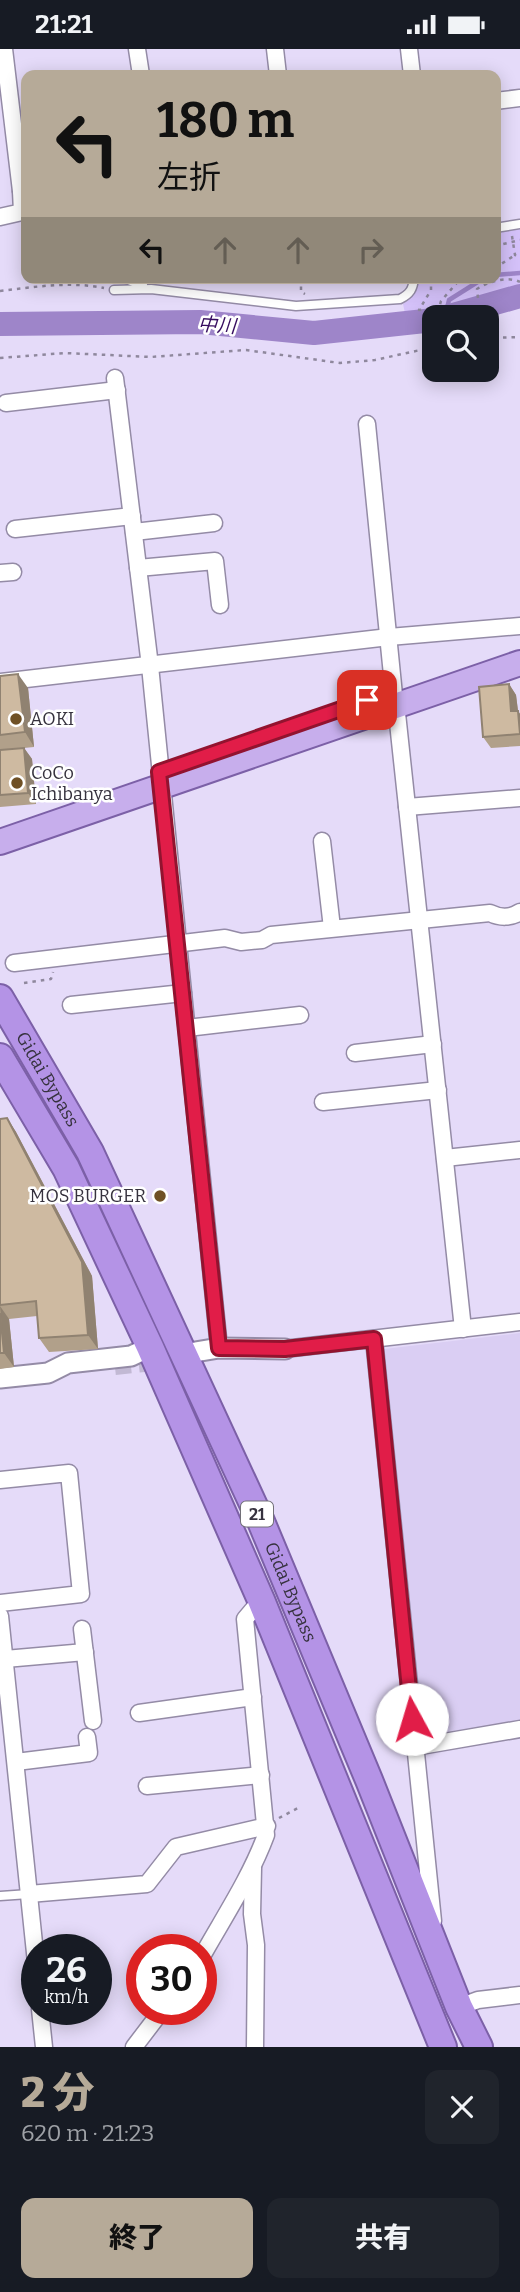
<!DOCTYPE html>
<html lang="ja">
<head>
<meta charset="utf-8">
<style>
  :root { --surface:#171b24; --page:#20242c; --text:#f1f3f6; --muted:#9ea1a6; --accent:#b6aa98 }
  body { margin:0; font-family:Bitter,"Noto Sans JP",serif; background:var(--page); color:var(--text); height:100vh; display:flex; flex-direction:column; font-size:26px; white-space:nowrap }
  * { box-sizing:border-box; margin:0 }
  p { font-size:23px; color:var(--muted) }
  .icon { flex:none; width:38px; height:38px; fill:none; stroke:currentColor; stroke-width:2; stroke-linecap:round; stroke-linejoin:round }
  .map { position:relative; height:1998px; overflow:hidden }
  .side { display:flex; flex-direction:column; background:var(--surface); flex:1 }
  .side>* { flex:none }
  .banner { position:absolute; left:21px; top:21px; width:480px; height:214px; border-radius:14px; box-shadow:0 4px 18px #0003; background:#b6aa98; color:#111; overflow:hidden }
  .tools { position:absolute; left:422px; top:256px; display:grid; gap:14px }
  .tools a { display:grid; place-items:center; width:77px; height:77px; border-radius:14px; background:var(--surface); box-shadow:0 4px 18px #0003; font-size:35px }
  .speed { position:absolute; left:21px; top:1885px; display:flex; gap:14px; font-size:35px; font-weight:700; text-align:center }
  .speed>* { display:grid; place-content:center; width:91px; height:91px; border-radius:50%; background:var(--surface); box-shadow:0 4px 18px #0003; line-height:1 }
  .speed small { font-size:18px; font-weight:400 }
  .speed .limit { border:10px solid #d22; background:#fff; color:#111 }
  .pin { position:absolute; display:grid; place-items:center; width:60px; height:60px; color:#fff; margin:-30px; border-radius:14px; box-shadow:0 4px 10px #0006 }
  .me { position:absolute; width:77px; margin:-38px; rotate:354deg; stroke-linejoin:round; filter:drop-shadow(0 0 5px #0008) }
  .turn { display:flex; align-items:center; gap:24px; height:147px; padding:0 21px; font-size:32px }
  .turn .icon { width:91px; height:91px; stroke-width:2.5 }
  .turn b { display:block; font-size:49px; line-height:60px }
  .lanes { display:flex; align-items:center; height:66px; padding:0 21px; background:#0003; justify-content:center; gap:35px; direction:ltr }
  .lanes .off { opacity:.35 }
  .round { display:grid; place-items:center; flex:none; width:74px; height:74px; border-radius:14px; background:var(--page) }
  .overview { display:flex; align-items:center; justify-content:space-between; height:119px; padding:0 21px }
  h1 { font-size:42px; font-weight:800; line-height:52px; color:var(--accent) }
  .action { display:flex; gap:14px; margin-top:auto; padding:14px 21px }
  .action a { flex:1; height:80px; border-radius:14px; background:var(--accent); color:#111; font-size:28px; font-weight:800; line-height:80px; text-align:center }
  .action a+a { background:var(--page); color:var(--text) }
  .status { display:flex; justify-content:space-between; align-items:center; height:49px; padding:0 35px; background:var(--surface); direction:ltr }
  .status svg { height:19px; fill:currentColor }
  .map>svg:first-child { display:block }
  .built { fill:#dacef3 }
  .green { fill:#d4c1f9 }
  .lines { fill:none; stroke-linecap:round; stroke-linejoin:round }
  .stream { stroke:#9e85c9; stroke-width:4.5 }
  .river { stroke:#9e85c9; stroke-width:24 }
  .minor-tunnel { stroke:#c2b9d4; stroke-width:16; stroke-dasharray:16 8; stroke-linecap:butt }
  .service-casing { stroke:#948ba6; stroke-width:11 }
  .minor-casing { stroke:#948ba6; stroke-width:19 }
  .tertiary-casing { stroke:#948ba6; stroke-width:23 }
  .primary-casing { stroke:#7c60a7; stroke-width:28 }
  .trunk-casing { stroke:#7c60a7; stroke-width:30 }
  .path { stroke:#8f889d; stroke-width:2.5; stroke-dasharray:3.5 5; stroke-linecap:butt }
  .service { stroke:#fff; stroke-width:8 }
  .minor { stroke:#fff; stroke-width:16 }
  .tertiary { stroke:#fff; stroke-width:19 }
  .primary { stroke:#c7aeec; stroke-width:24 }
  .trunk { stroke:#b493e6; stroke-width:26 }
  .wall { fill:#b1a08a }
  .shaded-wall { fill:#908271 }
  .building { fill:#cebaa1; stroke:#908271; stroke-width:2 }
  .route-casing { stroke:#92132f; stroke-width:18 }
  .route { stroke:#e11d48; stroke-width:12 }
  .poi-dot { fill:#6f5025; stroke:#fff; stroke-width:2.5 }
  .labels { text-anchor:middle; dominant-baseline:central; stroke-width:5; stroke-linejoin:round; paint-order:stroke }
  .shield { fill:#fff; stroke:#727078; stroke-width:2 }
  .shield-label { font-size:16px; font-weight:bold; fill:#36323e }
  .poi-label { font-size:18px; fill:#36323e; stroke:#fff; text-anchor:start }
  .street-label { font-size:18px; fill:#36323e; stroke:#fff }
  .water-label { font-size:19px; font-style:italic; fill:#360d5f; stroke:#fff }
</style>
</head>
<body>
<div class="status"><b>21:21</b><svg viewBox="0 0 49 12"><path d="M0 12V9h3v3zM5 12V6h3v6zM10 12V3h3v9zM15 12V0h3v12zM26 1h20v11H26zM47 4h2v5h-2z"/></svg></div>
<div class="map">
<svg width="520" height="1998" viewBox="0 0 520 1998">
  <rect width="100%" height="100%" fill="#e5dbf9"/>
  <polygon class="built" points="520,1284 520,1673 422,1686 384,1300"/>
  <path class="green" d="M520 180V239L510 240 450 259 406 269 403 255C414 248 419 242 418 229H495V183Z"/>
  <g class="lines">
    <g class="stream">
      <polyline points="495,226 520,224"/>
      <polyline points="445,268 449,251 484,229"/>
    </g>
    <g class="river">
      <polyline points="446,268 520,247"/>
      <polyline points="0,275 200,273 314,284 434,271"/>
    </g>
    <polyline class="minor-tunnel" points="115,1318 193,1310"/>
    <g class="service-casing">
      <g id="service">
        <polyline points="495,179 520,175"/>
        <polyline points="124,229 143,237"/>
        <path d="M114 241 151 240 296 257 400 250C410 245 413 240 414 229"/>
        <polyline points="0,1847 29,1845"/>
      </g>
    </g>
    <g class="minor-casing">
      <g id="minor">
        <polyline points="4,0 21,142"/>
        <polyline points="137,0 141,26"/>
        <polyline points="275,0 278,26"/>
        <polyline points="409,0 412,26"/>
        <polyline points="495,52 520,49"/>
        <polyline points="0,168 22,163 21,142 26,141"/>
        <polyline points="115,329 150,617 219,1299"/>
        <polyline points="6,354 117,341"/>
        <polyline points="367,375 395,656"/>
        <polyline points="15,480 132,467"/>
        <polyline points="134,483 214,474"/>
        <polyline points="138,519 215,512 220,556"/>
        <polyline points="0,524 13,523"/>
        <polyline points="0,633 389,588 520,577"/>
        <polyline points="396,655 463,1280"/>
        <polyline points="407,758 520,749"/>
        <polyline points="322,792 332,879"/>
        <path d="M14 914 225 889 241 893 262 891 271 886 490 864C500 869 511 869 520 863"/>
        <polyline points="71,956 183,944"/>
        <polyline points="187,979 300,966"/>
        <polyline points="355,1004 433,995"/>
        <polyline points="323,1053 438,1041"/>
        <polyline points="445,1109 520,1101"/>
        <polyline points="374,1290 433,1872"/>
        <polyline points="275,1301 520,1273"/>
        <polyline points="0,1431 69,1424 81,1545 0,1554"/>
        <polyline points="0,1567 37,1923"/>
        <polyline points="82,1580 93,1672"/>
        <polyline points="5,1610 85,1603"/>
        <polyline points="139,1664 253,1648"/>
        <polyline points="415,1698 520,1680"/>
        <polyline points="16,1713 89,1704 87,1688"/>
        <polyline points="147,1737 261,1726"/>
        <polyline points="253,1819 252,1865 256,1896 255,1998"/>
        <polyline points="29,1845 147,1835 176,1798 267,1777"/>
        <path d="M201 1909C224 1868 250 1829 266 1786L245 1570 261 1551"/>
        <polyline points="459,1958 478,1951 520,1946"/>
        <polyline points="40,1960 44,1998"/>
        <polyline points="134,1998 163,1960"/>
      </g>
    </g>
    <g class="tertiary-casing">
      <g id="tertiary">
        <polyline points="183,1305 219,1299 285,1300"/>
        <polyline points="0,1329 48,1324 68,1314 131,1307 150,1298"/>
      </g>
    </g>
    <g class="primary-casing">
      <polyline id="primary" points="0,793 520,614"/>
    </g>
    <g class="trunk-casing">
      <g id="trunk">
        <path id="s1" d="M0 949 90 1103 260 1470 369 1731 459 1958 479 1998"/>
        <polyline points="0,1008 66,1119 150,1298 261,1551 443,1998"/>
      </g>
    </g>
    <g class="path">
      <polyline points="512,187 515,206 520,207"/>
      <polyline points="495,197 520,191"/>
      <polyline points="495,219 515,206"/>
      <polyline points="301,229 301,243 305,245"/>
      <polyline points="431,229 431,241 419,261 439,259 441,252 461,229"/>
      <path d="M0 242C35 238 69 232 104 239"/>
      <path d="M478 249 477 240C489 232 508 227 520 233"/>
      <polyline points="486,289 520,288"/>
      <polyline points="0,309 65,304 151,308 246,301 340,314 375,311 434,298"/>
      <polyline points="24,934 51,930 53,923"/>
      <polyline points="279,1769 298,1759"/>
    </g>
    <use href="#service" class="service"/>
    <use href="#minor" class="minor"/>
    <use href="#tertiary" class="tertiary"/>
    <use href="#primary" class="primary"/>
    <use href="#trunk" class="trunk"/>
  </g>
  <g class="wall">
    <polygon points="0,627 28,639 34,698 14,700 24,699 32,710 36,755 0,758"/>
    <polygon points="509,635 516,646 518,662 520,665 520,697 491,699 483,688"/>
    <polygon points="7,1069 16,1083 92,1227 98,1300 49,1303 39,1289 37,1267 9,1270 14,1318 0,1320 0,1070"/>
  </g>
  <g class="shaded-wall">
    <polygon points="18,625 28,639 34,698 25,683"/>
    <polygon points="509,635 516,646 518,662 520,665 520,685 511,662"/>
    <polygon points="24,699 32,710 36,755 28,744"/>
    <polygon points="7,1069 16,1083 92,1227 98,1300 88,1286"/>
    <polygon points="0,1257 9,1270 14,1318 4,1304"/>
  </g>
  <g class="building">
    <polygon points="18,625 25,683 0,686 0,627"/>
    <polygon points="509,635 511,662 518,662 520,685 483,688 479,638"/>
    <polygon points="24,699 28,744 0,746 0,701"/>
    <polygon points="7,1069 82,1213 88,1286 39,1289 36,1252 0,1256 0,1070"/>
    <polygon points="0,1264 4,1304 0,1304"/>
  </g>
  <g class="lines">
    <g class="route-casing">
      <polyline id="route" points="367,651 159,723 219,1299 285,1300 374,1290 412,1670"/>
    </g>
    <use href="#route" class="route"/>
  </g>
  <g class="poi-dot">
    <circle cx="16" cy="670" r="7"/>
    <circle cx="17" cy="734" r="7"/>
    <circle cx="160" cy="1147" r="7"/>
  </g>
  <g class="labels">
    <rect class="shield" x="241" y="1452.5" width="32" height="25" rx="5"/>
    <g class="shield-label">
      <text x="257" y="1465">21</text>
    </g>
    <g class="poi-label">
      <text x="30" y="670">AOKI</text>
      <text x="31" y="724">CoCo<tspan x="31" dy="21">Ichibanya</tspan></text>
      <text x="146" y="1147" text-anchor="end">MOS BURGER</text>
    </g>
    <g class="street-label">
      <text stroke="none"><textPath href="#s1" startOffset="94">Gidai Bypass</textPath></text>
      <text stroke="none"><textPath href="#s1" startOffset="662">Gidai Bypass</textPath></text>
    </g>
    <g class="water-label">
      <text transform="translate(217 276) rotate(4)">中川</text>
    </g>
  </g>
</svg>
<div class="tools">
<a><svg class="icon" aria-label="search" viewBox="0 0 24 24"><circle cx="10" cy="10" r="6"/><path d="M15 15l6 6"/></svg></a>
</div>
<div class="speed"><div>26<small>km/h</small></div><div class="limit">30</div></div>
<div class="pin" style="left:367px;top:651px;background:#d93025"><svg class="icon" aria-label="arrive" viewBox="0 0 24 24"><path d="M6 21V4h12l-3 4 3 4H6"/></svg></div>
<svg class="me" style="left:412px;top:1670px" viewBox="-20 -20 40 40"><circle r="19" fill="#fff"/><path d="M0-13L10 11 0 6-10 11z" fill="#e11d48"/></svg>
<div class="banner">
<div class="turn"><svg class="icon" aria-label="left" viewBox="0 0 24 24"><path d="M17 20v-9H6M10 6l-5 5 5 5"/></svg><div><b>180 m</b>左折</div></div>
<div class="lanes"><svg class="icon" aria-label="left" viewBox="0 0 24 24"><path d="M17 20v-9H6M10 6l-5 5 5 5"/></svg><svg class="icon off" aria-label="ahead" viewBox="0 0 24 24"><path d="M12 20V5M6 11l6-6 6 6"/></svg><svg class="icon off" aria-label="ahead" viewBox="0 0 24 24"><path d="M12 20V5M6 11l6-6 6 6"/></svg><svg class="icon off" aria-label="right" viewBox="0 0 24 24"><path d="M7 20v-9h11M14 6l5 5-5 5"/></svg></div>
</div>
</div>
<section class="side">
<div class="overview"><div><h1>2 分</h1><p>620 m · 21:23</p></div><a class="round"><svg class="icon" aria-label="close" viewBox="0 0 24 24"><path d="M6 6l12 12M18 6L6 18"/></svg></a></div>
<div class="action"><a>終了</a><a>共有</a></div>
</section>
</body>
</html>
